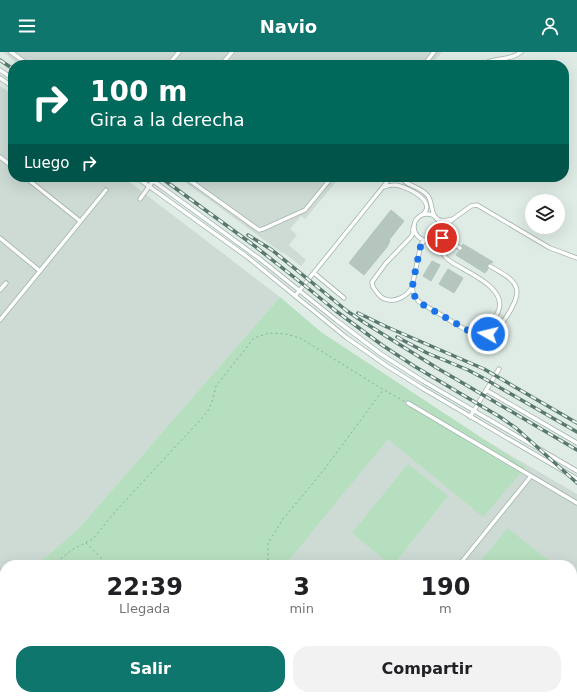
<!DOCTYPE html>
<html lang="es">
<head>
<meta charset="utf-8">
<style>
  :root { --surface:#fff; --page:#f2f2f2; --text:#202124; --muted:#757577; --accent:#0f766e }
  body { margin:0; font-family:"DejaVu Sans",sans-serif; background:var(--page); color:var(--text); height:100vh; display:flex; flex-direction:column; font-size:15px; white-space:nowrap }
  * { box-sizing:border-box; margin:0 }
  p { font-size:13px; color:var(--muted) }
  .icon { flex:none; width:22px; height:22px; fill:none; stroke:currentColor; stroke-width:2; stroke-linecap:round; stroke-linejoin:round }
  .map { position:relative; flex:1; overflow:hidden }
  .details { position:absolute; left:0px; top:508px; width:577px; height:140px; display:flex; flex-direction:column; background:var(--surface); border-radius:16px 16px 0 0; box-shadow:0 4px 16px #0002 }
  .details>* { flex:none }
  .hud { position:absolute; left:8px; top:8px; width:561px; height:122px; border-radius:16px; box-shadow:0 4px 16px #0002; background:#00695c; color:#fff; overflow:hidden }
  .buttons { position:absolute; left:525px; top:142px; display:grid; gap:8px }
  .buttons a { display:grid; place-items:center; width:40px; height:40px; border-radius:50%; background:var(--surface); box-shadow:0 4px 16px #0002; font-size:20px }
  .pin { position:absolute; display:grid; place-items:center; width:34px; height:34px; color:#fff; margin:-17px; border:2px solid #fff; border-radius:50%; box-shadow:0 1px 4px #0007 }
  .me { position:absolute; width:44px; margin:-22px; rotate:278deg; stroke-linejoin:round; filter:drop-shadow(0 0 3px #0008) }
  .turn { display:flex; align-items:center; gap:14px; height:84px; padding:0 16px; font-size:18px }
  .turn .icon { width:52px; height:52px; stroke-width:2.5 }
  .turn b { display:block; font-size:28px; line-height:34px }
  .then { display:flex; align-items:center; height:38px; padding:0 16px; background:#0003; gap:8px; font-size:15px }
  .eta { display:flex; justify-content:space-evenly; align-items:center; height:68px; text-align:center }
  .eta b { font-size:24px; font-weight:700; line-height:28px }
  .cta { display:flex; gap:8px; margin-top:auto; padding:8px 16px }
  .cta a { flex:1; height:46px; border-radius:16px; background:var(--accent); color:#fff; font-size:16px; font-weight:700; line-height:46px; text-align:center }
  .cta a+a { background:var(--page); color:var(--text) }
  header { display:flex; justify-content:space-between; align-items:center; height:52px; padding:0 16px; background:var(--accent); color:#fff; font-size:18px; font-weight:700 }
  .map>svg:first-child { display:block }
  .built { fill:#cddbd4 }
  .green { fill:#b6dfbf }
  .building { fill:#b4c6be; stroke:#b1c6bc }
  .lines { fill:none; stroke-linecap:round; stroke-linejoin:round }
  .lane-casing { stroke:#a2b4ac; stroke-width:5 }
  .highway-casing { stroke:#c0c9c6; stroke-width:14 }
  .path { stroke:#7db29f; stroke-width:1; stroke-dasharray:2 3; stroke-linecap:butt }
  .lane { stroke:#fff; stroke-width:3.5 }
  .highway { stroke:#286b5a; stroke-width:12 }
  .rail-casing { stroke:#59796f; stroke-width:3.5 }
  .rail { stroke:#f0f8f3; stroke-width:2; stroke-dasharray:6; stroke-linecap:butt }
  .route { stroke:#1a73e8; stroke-width:7; stroke-dasharray:0 12.6 }
</style>
</head>
<body>
<header><svg class="icon" aria-label="menu" viewBox="0 0 24 24"><path d="M4 6h16M4 12h16M4 18h16"/></svg>Navio<svg class="icon" aria-label="person" viewBox="0 0 24 24"><circle cx="12" cy="8" r="4"/><path d="M4 21q1-7 8-7t8 7"/></svg></header>
<div class="map">
<svg width="577" height="648" viewBox="0 0 577 648">
  <rect width="100%" height="100%" fill="#dfece5"/>
  <g class="built">
    <polygon points="3,0 442,0 431,13 20,13"/>
    <polygon points="0,34 13,43 13,125 123,125 280,245 79,476 37,513 5,513 5,543 0,548"/>
    <polygon points="178,125 340,125 305,167 301,164 290,177 297,183 289,193 306,208 301,214 283,200 282,201"/>
    <polygon points="269,262 577,442 577,648 17,648 15,643 572,643 572,513 46,513 85,479"/>
  </g>
  <g class="green">
    <polygon points="280,245 321,280 526,415 483,465 388,387 285,513 37,513 79,476"/>
    <polygon points="408,412 448,444 393,513 391,513 352,481"/>
    <polygon points="507,476 551,510 548,513 478,513"/>
    <polygon points="5,543 5,643 354,643 359,648 0,648 0,548"/>
  </g>
  <g class="building">
    <polygon points="391,158 404,169 389,188 390,189 387,195 364,223 349,211"/>
    <polygon points="463,192 493,210 492,211 489,211 487,213 487,215 488,217 485,221 456,203 459,199 461,199 463,197 462,194"/>
    <polygon points="432,209 440,213 431,229 423,224"/>
    <polygon points="448,217 463,226 454,241 439,232"/>
    <polygon points="375,643 407,643 413,648 382,648"/>
  </g>
  <g class="lines">
    <g class="lane-casing">
      <g id="lane">
        <polyline points="11,0 29,13"/>
        <polyline points="168,13 179,0"/>
        <polyline points="221,13 232,0"/>
        <polyline points="424,13 434,0"/>
        <path d="M482 13C490 7 497 8 507 6 512 5 517 3 521 0"/>
        <polyline points="0,18 13,27"/>
        <polyline points="0,26 13,35"/>
        <polyline points="0,105 13,115"/>
        <polyline points="25,125 80,169"/>
        <polyline points="136,125 246,204 347,286 387,314 422,336 577,427"/>
        <polyline points="148,125 260,207 336,268 381,302 423,329 577,419"/>
        <polyline points="185,125 259,178 263,177 305,158 332,125"/>
        <path d="M399 125C402 127 404 129 407 131 414 135 423 137 428 144 433 151 430 161 437 167 442 170 448 168 453 167L448 172 440 178"/>
        <path d="M384 135C387 134 389 133 393 133 403 132 438 149 423 162"/>
        <polyline points="140,147 153,129"/>
        <circle cx="427" cy="175" r="13"/>
        <polyline points="453,167 471,154 477,153 550,196 577,206"/>
        <polyline points="0,186 40,219"/>
        <polyline points="435,186 439,185 442,185 460,196"/>
        <polyline points="314,221 344,246"/>
        <path d="M412 235C408 244 395 251 385 247 381 246 378 242 376 239 373 236 372 234 372 230L386 211 411 185 413 181V176"/>
        <polyline points="0,238 6,231"/>
        <polyline points="295,244 391,125"/>
        <polyline points="0,268 106,138"/>
        <path d="M466 278C475 280 482 280 488 273 492 269 496 265 498 260 509 235 465 220 450 209 447 207 444 204 442 200 436 193 431 182 421 192L412 235C413 243 416 248 422 252 433 258 444 264 454 271 462 275 470 282 479 282 484 283 489 282 493 279 503 273 521 246 516 235 512 225 499 220 490 214"/>
        <polyline points="486,338 577,391"/>
        <polyline points="408,351 577,451"/>
        <polyline points="470,365 499,317"/>
        <polyline points="459,513 531,424"/>
        <polyline points="0,520 5,523"/>
        <polyline points="178,643 185,648"/>
        <polyline points="249,648 253,643"/>
        <polyline points="456,648 460,643"/>
      </g>
    </g>
    <g class="highway-casing">
      <polyline id="highway" points="0,633 6,648"/>
    </g>
    <g class="path">
      <polyline points="86,491 108,513"/>
      <polyline points="53,513 73,497 93,487 113,462 204,364 209,357 212,350 216,334 254,286 269,281 286,282 300,286 384,338 404,349"/>
      <polyline points="269,513 268,511 268,491 283,467 323,419 383,338"/>
    </g>
    <use href="#lane" class="lane"/>
    <use href="#highway" class="highway"/>
    <g class="rail-casing">
      <g id="rail">
        <polyline points="0,8 13,17"/>
        <polyline points="160,125 252,192 304,233 336,259 382,293 414,314 500,365 516,376 577,431"/>
        <polyline points="248,183 272,198 347,259 365,271 437,316 577,398"/>
        <polyline points="358,261 387,275 484,317 577,371"/>
        <polyline points="397,285 427,301 468,318 485,327 577,380"/>
      </g>
    </g>
    <use href="#rail" class="rail"/>
  </g>
  <g class="lines">
    <path class="route" d="M442 186C437 185 425 189 421 192L413 230C412 240 414 247 422 252L471 280 479 283 488 282"/>
  </g>
</svg>
<div class="buttons">
<a><svg class="icon" aria-label="layers" viewBox="0 0 24 24"><path d="M12 4l9 5-9 5-9-5zM3 14l9 5 9-5"/></svg></a>
</div>
<div class="pin" style="left:442px;top:186px;background:#d93025"><svg class="icon" aria-label="arrive" viewBox="0 0 24 24"><path d="M6 21V4h12l-3 4 3 4H6"/></svg></div>
<svg class="me" style="left:488px;top:282px" viewBox="-20 -20 40 40"><circle r="17" fill="#1a73e8" stroke="#fff" stroke-width="3"/><path d="M0-11L8 9 0 5-8 9z" fill="#fff"/></svg>
<div class="hud">
<div class="turn"><svg class="icon" aria-label="right" viewBox="0 0 24 24"><path d="M7 20v-9h11M14 6l5 5-5 5"/></svg><div><b>100 m</b>Gira a la derecha</div></div>
<div class="then">Luego<svg class="icon" aria-label="right" viewBox="0 0 24 24"><path d="M7 20v-9h11M14 6l5 5-5 5"/></svg></div>
</div>
<section class="details">
<div class="eta">
<div><b>22:39</b><p>Llegada</p></div>
<div><b>3</b><p>min</p></div>
<div><b>190</b><p>m</p></div>
</div>
<div class="cta"><a>Salir</a><a>Compartir</a></div>
</section>
</div>
</body>
</html>
